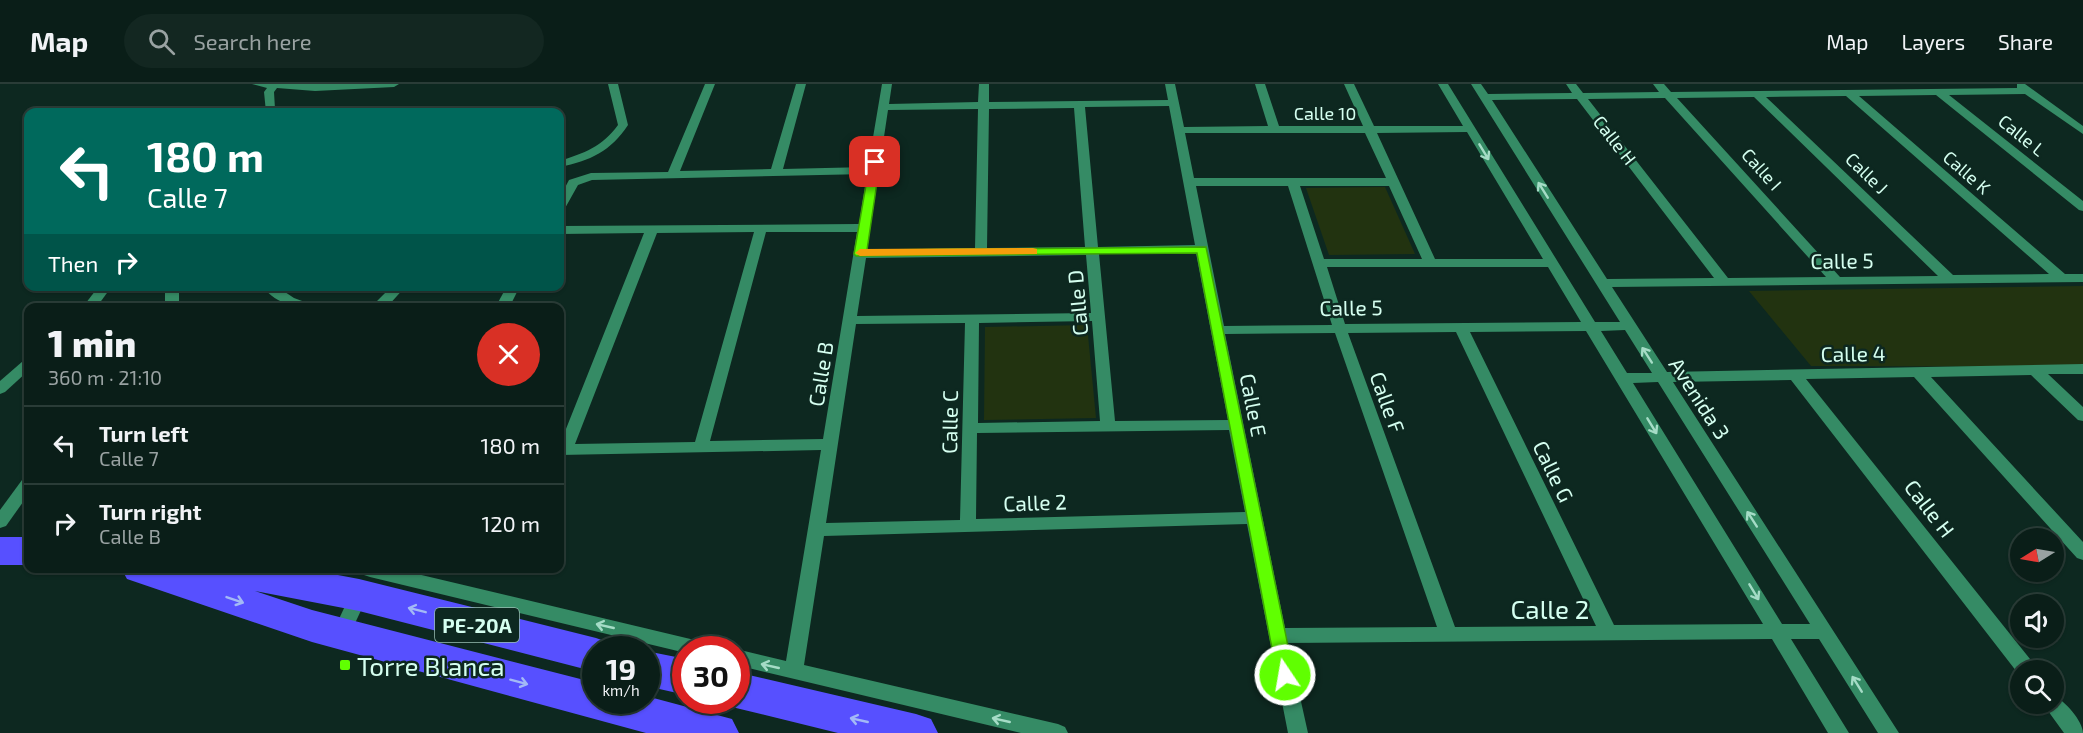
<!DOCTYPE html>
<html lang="en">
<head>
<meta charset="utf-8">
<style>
  :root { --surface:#0a1e18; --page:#132721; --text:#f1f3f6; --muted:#99a2a2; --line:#2a3c37 }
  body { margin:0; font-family:"Exo 2",sans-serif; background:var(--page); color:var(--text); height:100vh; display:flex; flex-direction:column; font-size:22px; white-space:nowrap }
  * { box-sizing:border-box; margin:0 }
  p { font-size:20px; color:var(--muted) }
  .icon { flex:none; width:33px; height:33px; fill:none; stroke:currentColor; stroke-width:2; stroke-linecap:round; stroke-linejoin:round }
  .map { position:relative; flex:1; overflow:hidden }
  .drawer { position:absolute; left:24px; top:219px; width:540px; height:270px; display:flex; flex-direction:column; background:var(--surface); border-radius:12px; box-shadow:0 2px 4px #0004,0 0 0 2px var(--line) }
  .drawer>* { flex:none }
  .guide { position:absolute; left:24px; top:24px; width:540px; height:183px; border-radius:12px; box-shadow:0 2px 4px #0004,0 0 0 2px var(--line); background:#00695c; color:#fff; overflow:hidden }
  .needle { width:39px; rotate:259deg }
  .buttons { position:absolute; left:2010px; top:444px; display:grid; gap:12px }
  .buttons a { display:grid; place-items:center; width:54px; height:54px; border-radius:50%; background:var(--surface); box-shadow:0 2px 4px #0004,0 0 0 2px var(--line); font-size:30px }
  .speed { position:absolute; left:582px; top:552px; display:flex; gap:12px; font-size:30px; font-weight:700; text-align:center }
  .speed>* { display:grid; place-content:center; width:78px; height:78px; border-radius:50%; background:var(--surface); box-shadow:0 2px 4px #0004,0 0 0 2px var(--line); line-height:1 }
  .speed small { font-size:15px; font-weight:400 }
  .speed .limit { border:9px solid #d22; background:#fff; color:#111 }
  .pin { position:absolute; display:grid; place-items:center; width:51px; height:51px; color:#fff; margin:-26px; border-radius:12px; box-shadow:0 3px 9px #0006 }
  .me { position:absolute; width:66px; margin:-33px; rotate:348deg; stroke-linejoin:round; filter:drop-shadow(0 0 4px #0008) }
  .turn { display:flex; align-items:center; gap:21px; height:126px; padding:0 24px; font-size:27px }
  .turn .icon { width:78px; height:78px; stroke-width:2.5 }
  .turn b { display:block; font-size:42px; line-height:51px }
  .then { display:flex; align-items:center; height:57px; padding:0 24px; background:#0003; gap:12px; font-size:22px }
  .round { display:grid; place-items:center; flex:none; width:63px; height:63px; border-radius:32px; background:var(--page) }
  .headline { display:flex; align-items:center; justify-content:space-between; height:102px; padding:0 24px }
  h1 { font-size:36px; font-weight:800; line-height:45px }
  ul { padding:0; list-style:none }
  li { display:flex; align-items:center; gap:18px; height:78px; padding:0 24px; border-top:2px solid var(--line) }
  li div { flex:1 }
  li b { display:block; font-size:22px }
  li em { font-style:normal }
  header { display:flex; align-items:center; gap:36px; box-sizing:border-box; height:84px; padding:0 30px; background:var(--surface); border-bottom:2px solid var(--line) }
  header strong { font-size:28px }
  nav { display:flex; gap:33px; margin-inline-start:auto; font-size:21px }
  .search { width:420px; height:54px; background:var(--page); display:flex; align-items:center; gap:15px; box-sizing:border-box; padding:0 21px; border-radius:33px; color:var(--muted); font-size:22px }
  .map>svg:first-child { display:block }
  .green { fill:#223310 }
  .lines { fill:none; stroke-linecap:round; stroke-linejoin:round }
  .minor { fill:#358b65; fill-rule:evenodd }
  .highway { fill:#5750ff; fill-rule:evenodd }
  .oneway { stroke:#a5dcc6 }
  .oneway2 { stroke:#a3b9f6 }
  .route { fill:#60ff01; stroke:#3ea601; stroke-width:1.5 }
  .slow { fill:#f59e0b }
  .poi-dot { fill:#60ff01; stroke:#0d2820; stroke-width:2 }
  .labels { text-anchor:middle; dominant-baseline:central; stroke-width:5; stroke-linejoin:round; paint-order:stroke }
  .far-street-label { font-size:18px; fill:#d5fff0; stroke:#0d2820 }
  .shield { fill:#0d2820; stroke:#99beb2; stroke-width:1.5 }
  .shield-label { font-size:20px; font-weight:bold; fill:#d5fff0 }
  .street-label { font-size:21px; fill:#d5fff0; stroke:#0d2820 }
  .near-street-label { font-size:26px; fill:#d5fff0; stroke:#0d2820 }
  .near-poi-label { font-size:26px; fill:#d5fff0; stroke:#0d2820; text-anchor:start }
</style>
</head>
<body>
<header>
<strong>Map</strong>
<div class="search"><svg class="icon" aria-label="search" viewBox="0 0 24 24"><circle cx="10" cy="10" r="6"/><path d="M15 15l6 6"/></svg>Search here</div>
<nav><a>Map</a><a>Layers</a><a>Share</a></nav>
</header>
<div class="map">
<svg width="2083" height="649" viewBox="0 0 2083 649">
  <rect width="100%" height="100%" fill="#0d2820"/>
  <g class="green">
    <polygon points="1385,103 1415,170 1329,171 1306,104"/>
    <polygon points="2083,202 2083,283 1811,282 1749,207"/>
    <polygon points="1087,241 1096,334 984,336 985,243"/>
  </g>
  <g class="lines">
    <g class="minor">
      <polygon points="252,0 399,0 394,3 315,7 277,4 274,8 275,25 278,28 266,28 264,8 267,4"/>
      <path d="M608 0H618L628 41C611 67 590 77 560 83V77C584 69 602 63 618 41Z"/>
      <path d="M705 0H715L680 87 771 85 796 0H806L783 85 868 83 882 0H892L889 20 978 18 979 0H989V18L1168 16 1165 0H1175L1184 43 1268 42 1255 0H1265L1279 42H1363L1344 0H1354L1374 42H1463L1438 0H1448L1595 238H1620L1471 0H1481L1488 10 1572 9 1566 0H1576L1583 9 1659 8 1653 0H1664L1671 8 2017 4V0H2025L2083 42V50L2025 10 1949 11 2083 117V127L2079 126 1936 11 1859 12 2065 190H2083V198L1612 203 1667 288 2083 280V290H2048L2083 323V337L2078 336 2031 291 1931 293 2083 458V476L2077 474 1914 293 1806 295 2034 580 2036 586H2020V592L1791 296 1673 298 1899 649H1878L1819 555H1791L1849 649H1828L1772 555 1288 559 1308 649H1288L1247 440 824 452 804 581 1058 640 1065 643 1068 649H1021L736 581V565L786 577 821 366 560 371V360L644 149 560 150V142L859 140 867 90 592 96 578 101 564 126 560 127V113L569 96 591 89 668 88ZM1846 12 2049 190 1953 191 1766 13ZM1754 13 1938 192 1840 193 1677 14ZM1665 14 1826 193 1728 194 1588 15ZM1577 15 1714 194 1607 195 1492 16ZM1169 22 1195 161 1098 163 1085 23ZM1074 24 1085 163 987 164 989 25ZM978 25 975 164 867 166 888 26ZM1467 48 1543 175H1435L1377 49ZM1185 49H1365L1386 94H1194ZM1196 102H1288L1332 241 1224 242ZM1300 102H1389L1422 175H1324ZM754 148 695 358 575 360 657 149ZM766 148H857L823 355 710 357ZM1196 169 1228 336 1115 337 1099 170ZM1086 171 1091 229 857 232 866 174ZM1327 183H1548L1581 238 1345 240ZM1092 237 1100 337 978 339 979 239ZM965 239 960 436 826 439 856 240ZM1625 246 1652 289H1627L1601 247ZM1586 247 1763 540 1614 541 1470 248ZM1456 248 1596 542 1455 543 1348 249ZM1335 249 1437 543 1285 544 1225 250ZM1658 298 1810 540H1782L1633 299ZM1229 346 1245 428 976 435 977 349Z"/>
      <polygon points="99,202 112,202 96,224 82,224"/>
      <rect x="165" y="202" width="14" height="22"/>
      <path d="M262 202H276L294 214 321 224C298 224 278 222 262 202Z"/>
      <polygon points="392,202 406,202 387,223 361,224 377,217"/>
      <polygon points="507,202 520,202 509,224 495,224"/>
      <polygon points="28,275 28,287 5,308 0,310 0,297 23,277"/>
      <polygon points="28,394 28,411 6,442 0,444 0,426 22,396"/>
      <polygon points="362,484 392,484 703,558 710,561 712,566 686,566 686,569 370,493 364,491"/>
      <polygon points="361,500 367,502 370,507 350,550 347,555 341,558 335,555 332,550 352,507 355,502"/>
      <path d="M2054 612C2064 616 2083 637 2083 649H2064L2043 620H2054Z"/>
    </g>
    <g class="highway">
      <rect x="0" y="453" width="28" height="28"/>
      <polygon points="121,484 301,484 359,495 596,554 610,559 614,566 596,566 596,588 359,527 255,507 312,526 596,599 596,616 646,616 646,612 732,635 739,649 646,649 312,558 127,495"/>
      <polygon points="646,567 686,575 686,611 646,602"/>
      <polygon points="736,588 916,630 931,635 938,649 838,649 736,624 720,616 736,616"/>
    </g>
  </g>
  <defs><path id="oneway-shaft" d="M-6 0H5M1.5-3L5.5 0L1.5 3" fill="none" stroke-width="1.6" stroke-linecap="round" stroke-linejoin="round" transform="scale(1.5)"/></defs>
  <g class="oneway">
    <use href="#oneway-shaft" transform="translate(1484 68) rotate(59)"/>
    <use href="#oneway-shaft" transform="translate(1543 106) rotate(-122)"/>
    <use href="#oneway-shaft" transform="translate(1647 271) rotate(-123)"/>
    <use href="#oneway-shaft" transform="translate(1652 342) rotate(59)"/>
    <use href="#oneway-shaft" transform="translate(1752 435) rotate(-123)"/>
    <use href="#oneway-shaft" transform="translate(1754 508) rotate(59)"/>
    <use href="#oneway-shaft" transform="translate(605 542) rotate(-167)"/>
    <use href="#oneway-shaft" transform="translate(770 582) rotate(-167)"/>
    <use href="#oneway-shaft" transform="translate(1857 600) rotate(-122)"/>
    <use href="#oneway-shaft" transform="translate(1001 636) rotate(-167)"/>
  </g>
  <g class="oneway2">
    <use href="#oneway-shaft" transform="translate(235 516) rotate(19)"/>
    <use href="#oneway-shaft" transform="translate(417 526) rotate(-166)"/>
    <use href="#oneway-shaft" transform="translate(519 598) rotate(15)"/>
    <use href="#oneway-shaft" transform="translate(859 636) rotate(-167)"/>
  </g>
  <polygon class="route" points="875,75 880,78 867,166 1206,163 1294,591 1291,596 1285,598 1279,596 1277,591 1197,169 856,172 854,170 870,78"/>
  <polygon class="slow" points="1033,164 1037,165 1037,170 860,172 855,169 860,165"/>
  <rect class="poi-dot" x="339" y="575" width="12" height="12" rx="3"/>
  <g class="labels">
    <g class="far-street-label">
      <text x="1325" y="29">Calle 10</text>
      <text transform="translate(2022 51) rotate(39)">Calle L</text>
      <text transform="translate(1615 56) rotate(52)">Calle H</text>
      <text transform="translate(1762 85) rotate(48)">Calle I</text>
      <text transform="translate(1967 88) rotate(41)">Calle K</text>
      <text transform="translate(1867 89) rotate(44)">Calle J</text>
    </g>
    <rect class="shield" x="435" y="524" width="84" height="34" rx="4.5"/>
    <g class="shield-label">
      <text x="477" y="541">PE-20A</text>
    </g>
    <g class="street-label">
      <text transform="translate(1842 176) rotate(-1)">Calle 5</text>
      <text transform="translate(1077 219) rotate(-95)">Calle D</text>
      <text transform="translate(1351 223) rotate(-1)">Calle 5</text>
      <text transform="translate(1853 269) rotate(-1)">Calle 4</text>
      <text transform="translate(820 290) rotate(-81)">Calle B</text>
      <text transform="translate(1700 314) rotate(57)">Avenida 3</text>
      <text transform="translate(1388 318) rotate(70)">Calle F</text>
      <text transform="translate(1254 321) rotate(79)">Calle E</text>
      <text transform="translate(949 338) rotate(-89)">Calle C</text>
      <text transform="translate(1554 387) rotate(64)">Calle G</text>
      <text transform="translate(1035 418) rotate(-2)">Calle 2</text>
      <text transform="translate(1930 424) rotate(52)">Calle H</text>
    </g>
    <g class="near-street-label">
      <text x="1550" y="524">Calle 2</text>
    </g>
    <g class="near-poi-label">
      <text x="357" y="581">Torre Blanca</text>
    </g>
  </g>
</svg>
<div class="buttons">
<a><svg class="needle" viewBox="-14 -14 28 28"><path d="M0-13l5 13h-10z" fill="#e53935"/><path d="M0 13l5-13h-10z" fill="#99a2a2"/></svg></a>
<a><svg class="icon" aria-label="sound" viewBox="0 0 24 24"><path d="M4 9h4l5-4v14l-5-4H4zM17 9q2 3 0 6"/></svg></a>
<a><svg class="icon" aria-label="search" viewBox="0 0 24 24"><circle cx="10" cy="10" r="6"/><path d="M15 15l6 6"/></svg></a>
</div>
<div class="speed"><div>19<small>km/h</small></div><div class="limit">30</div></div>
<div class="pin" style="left:875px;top:78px;background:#d93025"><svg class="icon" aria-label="arrive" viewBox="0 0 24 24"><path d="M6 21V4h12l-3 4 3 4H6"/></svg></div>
<svg class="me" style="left:1285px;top:591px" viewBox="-20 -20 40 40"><circle r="17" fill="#60ff01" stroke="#fff" stroke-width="3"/><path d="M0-11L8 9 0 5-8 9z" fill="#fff"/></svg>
<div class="guide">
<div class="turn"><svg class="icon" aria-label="left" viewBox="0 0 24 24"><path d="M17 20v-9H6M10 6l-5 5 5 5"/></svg><div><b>180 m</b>Calle 7</div></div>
<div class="then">Then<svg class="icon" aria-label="right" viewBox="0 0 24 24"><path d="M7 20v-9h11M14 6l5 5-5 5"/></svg></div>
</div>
<section class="drawer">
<div class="headline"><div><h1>1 min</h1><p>360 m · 21:10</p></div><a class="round" style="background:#d93025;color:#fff"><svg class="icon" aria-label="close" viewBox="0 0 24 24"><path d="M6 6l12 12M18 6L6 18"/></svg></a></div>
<ul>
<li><svg class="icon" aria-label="left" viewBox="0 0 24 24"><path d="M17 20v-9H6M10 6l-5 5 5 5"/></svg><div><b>Turn left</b><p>Calle 7</p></div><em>180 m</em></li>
<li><svg class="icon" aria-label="right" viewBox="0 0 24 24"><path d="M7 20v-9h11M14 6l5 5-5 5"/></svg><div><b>Turn right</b><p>Calle B</p></div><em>120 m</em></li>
</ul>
</section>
</div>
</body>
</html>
